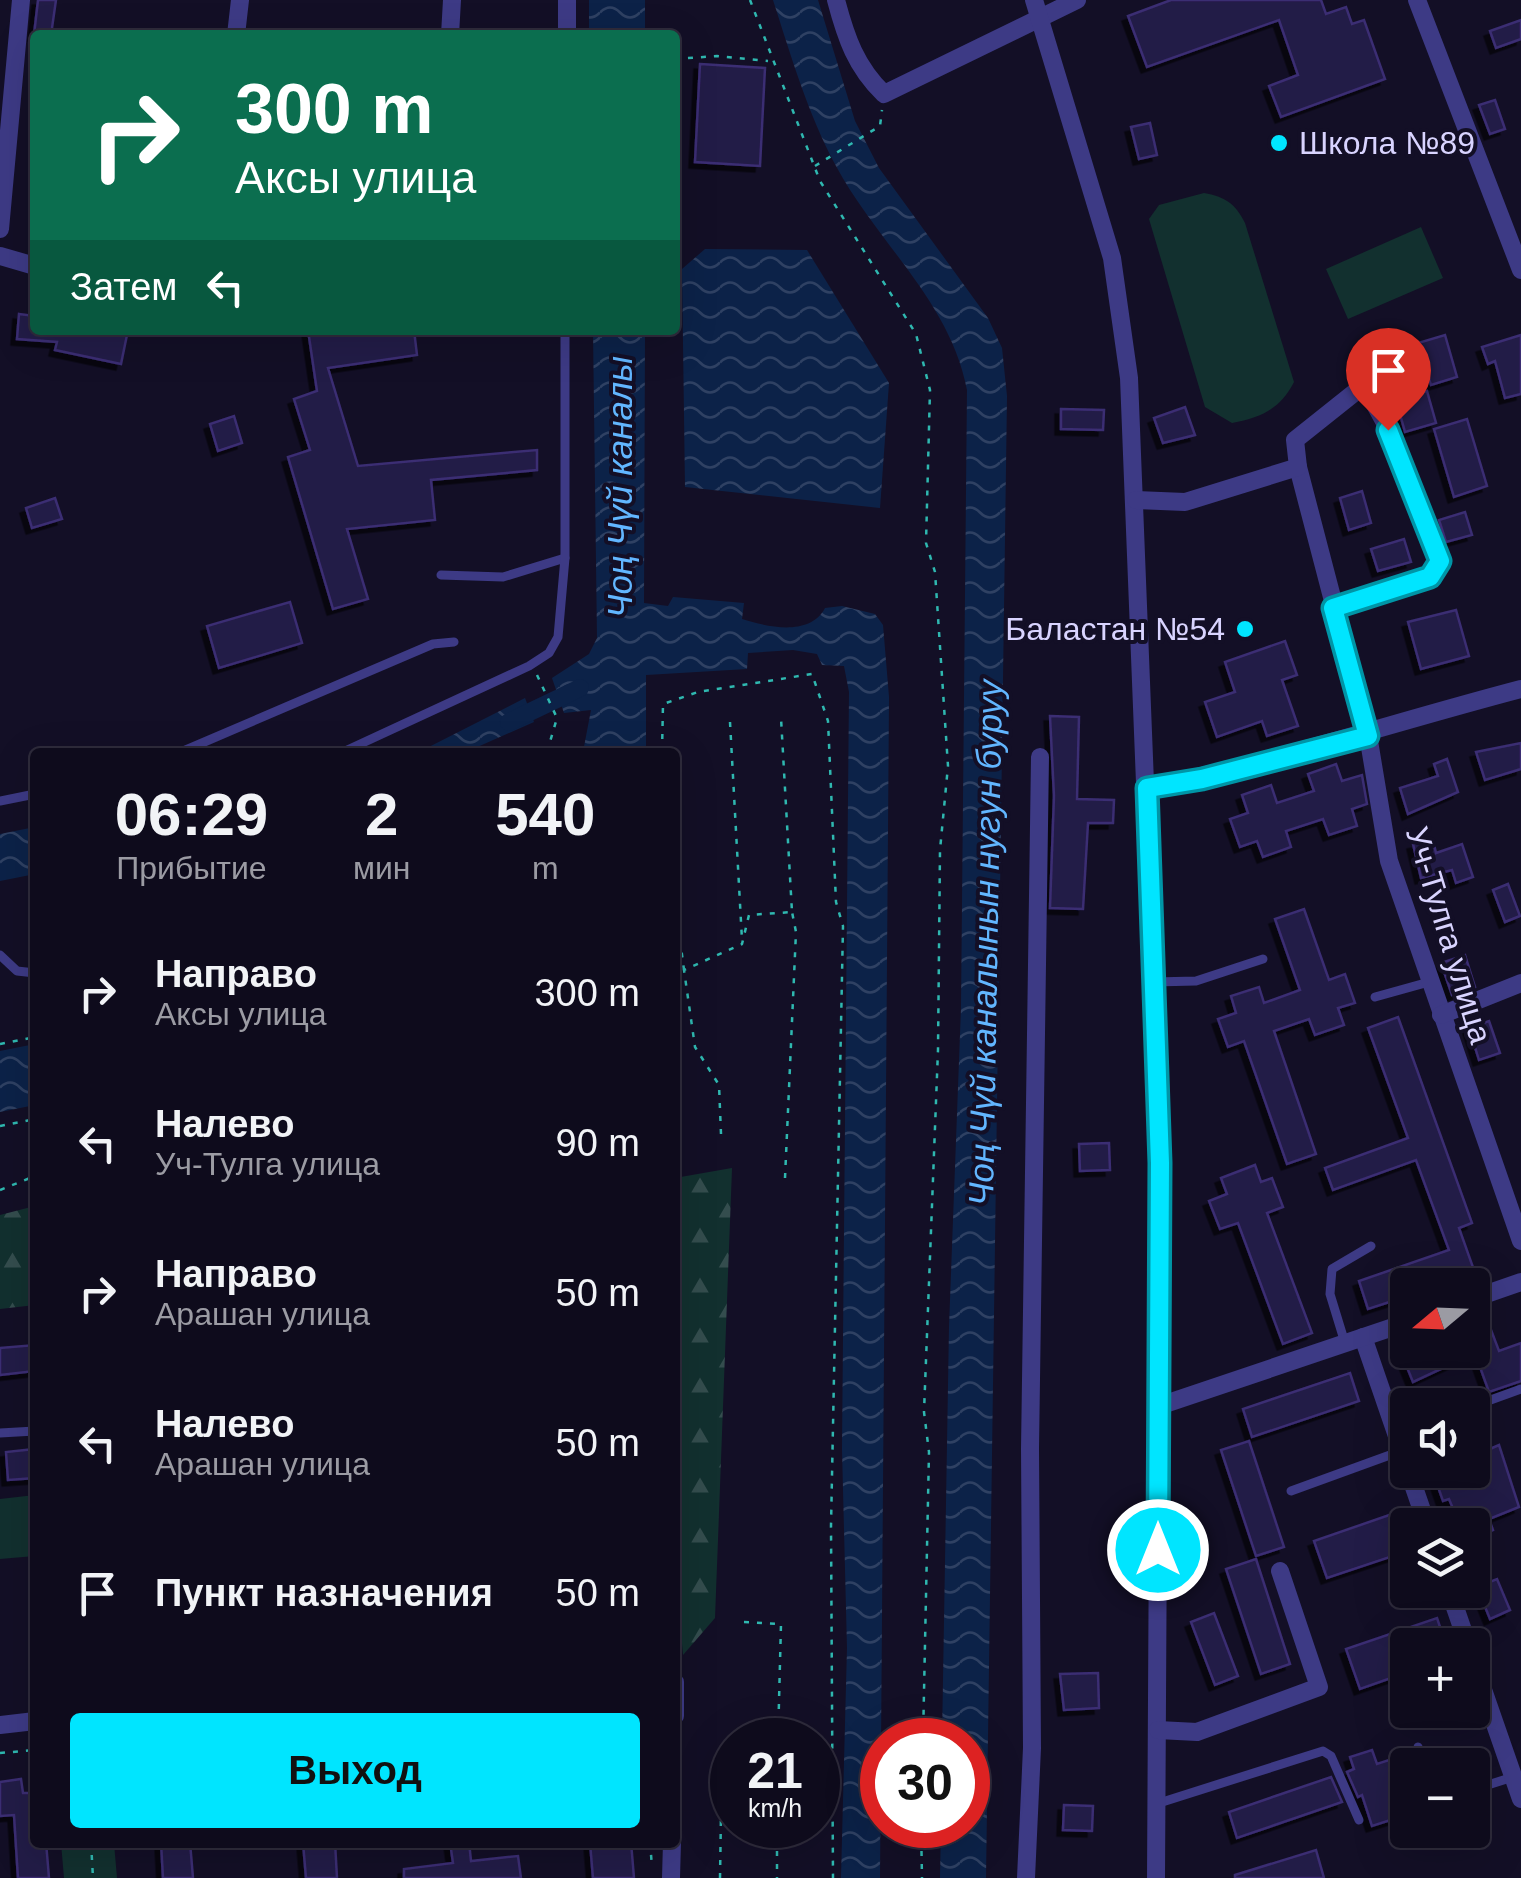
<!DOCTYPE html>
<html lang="ru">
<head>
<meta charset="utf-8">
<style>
  :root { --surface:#0e0b1c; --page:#171425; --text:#f1f3f6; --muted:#9b9ba3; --line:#2e2b3b; --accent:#00e5ff }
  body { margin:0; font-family:Helvetica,sans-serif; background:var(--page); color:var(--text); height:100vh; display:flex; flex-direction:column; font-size:38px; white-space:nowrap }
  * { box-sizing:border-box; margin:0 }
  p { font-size:32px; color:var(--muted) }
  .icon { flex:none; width:55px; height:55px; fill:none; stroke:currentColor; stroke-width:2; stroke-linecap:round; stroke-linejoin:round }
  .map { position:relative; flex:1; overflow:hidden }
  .sheet { position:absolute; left:30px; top:748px; width:650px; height:1100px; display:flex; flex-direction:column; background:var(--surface); border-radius:10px; box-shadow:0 10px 40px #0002,0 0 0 2px var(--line) }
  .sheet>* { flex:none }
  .guide { position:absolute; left:30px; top:30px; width:650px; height:305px; border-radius:10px; box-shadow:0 10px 40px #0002,0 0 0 2px var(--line); background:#0b6e4f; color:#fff; overflow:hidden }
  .needle { width:65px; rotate:251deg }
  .fabs { position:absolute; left:1390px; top:1268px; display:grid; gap:20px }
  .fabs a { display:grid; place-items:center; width:100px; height:100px; border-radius:10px; background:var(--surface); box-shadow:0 10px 40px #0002,0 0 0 2px var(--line); font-size:50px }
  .speed { position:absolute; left:710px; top:1718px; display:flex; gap:20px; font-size:50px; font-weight:700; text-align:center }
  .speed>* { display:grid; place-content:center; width:130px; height:130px; border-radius:50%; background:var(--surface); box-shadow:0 10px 40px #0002,0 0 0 2px var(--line); line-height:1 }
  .speed small { font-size:25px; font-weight:400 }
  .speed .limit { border:15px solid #d22; background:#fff; color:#111 }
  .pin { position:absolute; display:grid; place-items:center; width:85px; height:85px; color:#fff; margin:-102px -42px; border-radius:50% 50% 50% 0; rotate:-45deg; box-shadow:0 0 10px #0007 }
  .pin .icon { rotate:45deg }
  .me { position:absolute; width:110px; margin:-55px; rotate:0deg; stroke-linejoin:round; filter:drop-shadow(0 0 8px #0008) }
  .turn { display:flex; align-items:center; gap:35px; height:210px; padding:0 40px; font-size:45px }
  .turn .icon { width:130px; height:130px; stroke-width:2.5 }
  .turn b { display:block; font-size:70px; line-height:85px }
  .then { display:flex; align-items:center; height:95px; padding:0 40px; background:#0003; gap:20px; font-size:38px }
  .eta { display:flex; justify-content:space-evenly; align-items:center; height:170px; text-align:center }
  .eta b { font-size:60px; font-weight:700; line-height:70px }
  .action { display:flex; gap:20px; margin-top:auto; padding:20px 40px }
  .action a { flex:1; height:115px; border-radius:10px; background:var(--accent); color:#111; font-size:40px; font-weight:700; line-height:115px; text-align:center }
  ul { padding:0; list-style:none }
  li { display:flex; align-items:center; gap:30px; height:150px; padding:0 40px }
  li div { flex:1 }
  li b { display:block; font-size:38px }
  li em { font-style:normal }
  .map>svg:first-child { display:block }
  .green { fill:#12302f }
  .forest { fill:url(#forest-firs) }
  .water { fill:url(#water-waves) }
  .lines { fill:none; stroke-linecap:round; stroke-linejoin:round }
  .canal { stroke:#0c2248; stroke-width:18 }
  .building { fill:#241b47; stroke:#3b2d73; stroke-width:2.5; filter:url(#shadow) }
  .path { stroke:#2fb8b0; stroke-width:2.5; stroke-dasharray:5 8; stroke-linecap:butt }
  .lane { stroke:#3d3a85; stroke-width:9 }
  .street { stroke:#3d3a85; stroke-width:18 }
  .route-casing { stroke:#0095a6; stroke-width:25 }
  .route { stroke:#00e5ff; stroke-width:18 }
  .poi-dot { fill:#00e5ff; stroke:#130f26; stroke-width:4 }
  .labels { text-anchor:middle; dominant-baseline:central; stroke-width:8; stroke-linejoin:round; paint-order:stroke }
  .poi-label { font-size:32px; fill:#d9d4ff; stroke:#130f26; text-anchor:start }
  .street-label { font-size:32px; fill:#d9d4ff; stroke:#130f26 }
  .water-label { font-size:35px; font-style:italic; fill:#62b6ff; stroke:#130f26 }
</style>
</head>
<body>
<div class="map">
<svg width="1521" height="1878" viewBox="0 0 1521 1878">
  <defs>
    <pattern id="forest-firs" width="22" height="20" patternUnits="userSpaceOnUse" patternTransform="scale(2.5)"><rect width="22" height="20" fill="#12302f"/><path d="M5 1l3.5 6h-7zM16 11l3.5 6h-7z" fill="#344d4e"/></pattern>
    <pattern id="water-waves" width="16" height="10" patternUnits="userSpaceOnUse" patternTransform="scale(2.5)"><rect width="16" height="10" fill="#0c2248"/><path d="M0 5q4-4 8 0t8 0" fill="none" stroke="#2f4163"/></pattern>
    <filter id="shadow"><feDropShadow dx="-5.5" dy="5.5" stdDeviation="0" flood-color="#0009"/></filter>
  </defs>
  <rect width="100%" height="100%" fill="#130f26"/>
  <g class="green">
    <path d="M1204 193C1225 197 1235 203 1245 223L1294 382C1280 409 1262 417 1232 423L1205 407 1149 219 1159 205Z"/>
    <polygon points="1421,227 1443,278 1348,319 1326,269"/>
    <polygon points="35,1495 35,1556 0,1559 0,1499"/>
    <polygon points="61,1843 114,1843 117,1878 64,1878"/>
  </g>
  <g class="forest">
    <polygon points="732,1168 715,1618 683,1655 675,1563 675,1178"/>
    <polygon points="35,1206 35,1305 0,1309 0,1215"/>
  </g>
  <g class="water">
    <rect x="589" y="0" width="56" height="35"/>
    <path d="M773 0H818L855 121 879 168 988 318 1002 348 1007 396 986 1878H940L941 1825H968V1740H942L949 1327 961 1008 967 390C950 301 878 244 836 166 808 114 791 56 773 0Z"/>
    <polygon points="705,249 807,250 889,383 880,508 685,487 682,269"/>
    <path d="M593 330H645L644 603 668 606 673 597 744 603 742 619C767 627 810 637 825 608L842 606 875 614 883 625 889 697 880 1878H841L847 1648 842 1449 849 692 844 666 822 665 817 654 793 650 748 653 747 669 646 675V752H583L591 710 564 713 552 678 589 654 597 638Z"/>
    <polygon points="525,698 534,722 466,752 390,752 423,750"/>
    <polygon points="35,827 35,874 0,881 0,834"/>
    <polygon points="35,1044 35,1105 0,1112 0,1051"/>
  </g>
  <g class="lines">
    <polyline class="canal" points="509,722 580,688"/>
  </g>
  <g class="building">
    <polygon points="38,0 56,0 51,35 34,35"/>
    <polygon points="1171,0 1321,0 1326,14 1346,7 1352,24 1364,20 1385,79 1281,117 1269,86 1298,75 1279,20 1147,67 1128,16"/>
    <polygon points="1521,20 1521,39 1496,48 1490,31"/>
    <polygon points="700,64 765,68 760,166 695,162"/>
    <polygon points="1495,100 1505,129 1490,134 1479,105"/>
    <polygon points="1150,123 1157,155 1139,159 1131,127"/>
    <polygon points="19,314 35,316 35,330 128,330 121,364 55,350 57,342 17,339"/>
    <polygon points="308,330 414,330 417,355 328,368 358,466 537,450 537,470 431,480 435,520 347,529 368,599 333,609 288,457 310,450 294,399 317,391"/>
    <polygon points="1445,335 1457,377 1431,385 1418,343"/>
    <polygon points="1521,335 1521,394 1505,398 1495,361 1488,364 1482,347"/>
    <polygon points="1427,391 1436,423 1405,432 1396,400"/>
    <polygon points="1185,407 1195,435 1163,443 1154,418"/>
    <polygon points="1061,409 1104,410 1103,430 1061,429"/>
    <polygon points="234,416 242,443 218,451 210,424"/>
    <polygon points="1467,419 1487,486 1454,497 1434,429"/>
    <polygon points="1362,491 1371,523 1349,530 1340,498"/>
    <polygon points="55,498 62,519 32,528 26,508"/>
    <polygon points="1465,512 1472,535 1446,542 1439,520"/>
    <polygon points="1404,539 1411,562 1378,571 1371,549"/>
    <polygon points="290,602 302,643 219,668 207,626"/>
    <polygon points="1456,610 1469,656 1421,669 1408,622"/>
    <polygon points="1285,641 1297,675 1282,680 1298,726 1267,736 1262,721 1217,737 1205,702 1235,692 1225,662"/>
    <polygon points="1050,716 1079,717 1077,799 1114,800 1113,823 1088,823 1083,909 1050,908 1054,796"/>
    <polygon points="1521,743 1521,769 1485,780 1476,752"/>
    <polygon points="1447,759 1458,792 1408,814 1400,788 1438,776 1434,764"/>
    <polygon points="1336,764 1342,781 1362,775 1367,804 1352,809 1357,826 1329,835 1323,819 1286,831 1291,847 1263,857 1257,841 1240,847 1230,819 1248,813 1242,795 1271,785 1277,803 1314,791 1308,774"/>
    <polygon points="1433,840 1436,853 1462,844 1473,877 1456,883 1452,870 1421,878 1413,844"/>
    <polygon points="1508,884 1520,916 1505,922 1493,890"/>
    <polygon points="1304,909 1329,980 1345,974 1355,1003 1338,1008 1344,1025 1315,1035 1309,1019 1274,1031 1316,1154 1287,1164 1244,1041 1228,1047 1218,1019 1236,1013 1231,996 1259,987 1264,1003 1300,990 1275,919"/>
    <polygon points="1465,955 1475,987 1452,995 1441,963"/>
    <polygon points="1398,1017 1472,1223 1459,1228 1475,1273 1440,1285 1408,1285 1408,1296 1368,1309 1359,1281 1449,1250 1416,1160 1333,1190 1325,1168 1408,1138 1368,1028"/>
    <polygon points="1489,1021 1500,1053 1479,1060 1469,1028"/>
    <polygon points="1109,1143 1110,1170 1080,1171 1079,1144"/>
    <polygon points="1255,1165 1261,1182 1272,1178 1283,1207 1267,1213 1312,1333 1283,1344 1238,1223 1220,1229 1209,1201 1227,1194 1221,1178"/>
    <polygon points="1488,1322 1499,1351 1521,1343 1521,1381 1489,1392 1475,1353 1413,1382 1400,1350 1474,1350 1472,1327"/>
    <polygon points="35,1345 35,1371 0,1375 0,1348"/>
    <polygon points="1350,1373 1359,1401 1252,1437 1243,1409"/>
    <polygon points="1249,1441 1284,1547 1256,1556 1221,1450"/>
    <polygon points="1499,1445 1519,1507 1489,1519 1493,1530 1472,1539 1472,1525 1460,1525 1449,1499 1443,1501 1432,1470 1482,1470 1476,1455"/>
    <polygon points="35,1449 35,1478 8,1480 6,1452"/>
    <polygon points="1401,1511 1408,1551 1327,1578 1314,1541"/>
    <polygon points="1256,1559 1290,1664 1261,1674 1226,1569"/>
    <polygon points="1497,1579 1510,1610 1490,1619 1477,1587"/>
    <polygon points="1214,1613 1238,1676 1215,1685 1191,1622"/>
    <polygon points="1437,1618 1446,1645 1408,1645 1408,1672 1360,1689 1346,1649"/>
    <polygon points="1098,1673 1099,1708 1064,1710 1060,1674"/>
    <polygon points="1372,1750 1377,1764 1389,1760 1404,1807 1394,1810 1397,1818 1372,1826 1362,1795 1358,1797 1347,1772 1354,1769 1350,1757"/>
    <polygon points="1331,1777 1342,1802 1237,1838 1229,1812"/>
    <polygon points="21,1779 23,1793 35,1793 35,1842 46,1842 49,1878 18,1878 14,1815 0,1816 0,1782"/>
    <polygon points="1064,1805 1093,1806 1092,1831 1063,1830"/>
    <polygon points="161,1842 190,1842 193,1878 163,1878"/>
    <polygon points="303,1842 335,1842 337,1878 306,1878"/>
    <polygon points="450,1842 469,1842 471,1861 518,1856 521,1878 404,1878 404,1869 453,1863"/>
    <polygon points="590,1842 631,1842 634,1878 593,1878"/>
    <polygon points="1316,1850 1324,1878 1235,1878 1235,1875"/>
  </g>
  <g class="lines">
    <g class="path">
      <polyline points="750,0 820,181 916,334 930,390 926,543 935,572 948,766 940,850 938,1050 924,1412 929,1452 923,1740"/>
      <polyline points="675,59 717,56 768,61"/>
      <polyline points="815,166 880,126 882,110"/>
      <polyline points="537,675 557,718 547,752"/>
      <polyline points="730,722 742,940"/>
      <polyline points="662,752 663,704 698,692 812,674 828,721 836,902 843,926 831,1526 833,1878"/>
      <polyline points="675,901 684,970 675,992"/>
      <polyline points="0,1044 35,1037"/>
      <polyline points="0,1126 35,1119"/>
      <polyline points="721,1134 719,1085 695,1047 684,970 742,944 749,915 792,912 781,718"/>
      <polyline points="785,1178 796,932 792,912"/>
      <polyline points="0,1190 35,1176"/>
      <polyline points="744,1622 781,1624 778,1740"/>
      <polyline points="0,1753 35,1750"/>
      <polyline points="777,1825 777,1878"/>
      <polyline points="921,1825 922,1878"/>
      <polyline points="91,1842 93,1878"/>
      <polyline points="650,1842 652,1867"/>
      <polyline points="720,1878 722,1750"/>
    </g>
    <g class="lane">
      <polyline points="441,575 503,577 565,558"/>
      <polyline points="181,752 433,644 454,642"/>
      <polyline points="343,752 529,666 549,653 558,637 565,558 565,330"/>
      <polyline points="0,801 35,794"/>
      <polyline points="0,955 17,971 35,973"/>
      <polyline points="1154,982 1196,981 1263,959"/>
      <polyline points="1375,997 1429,982"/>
      <polyline points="1345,1343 1330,1294 1332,1269 1371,1246"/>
      <polyline points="1485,1402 1521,1389"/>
      <polyline points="0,1433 35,1431"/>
      <polyline points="1291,1491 1401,1451"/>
      <polyline points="1418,1747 1424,1765"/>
      <polyline points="1472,1790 1513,1777"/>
      <polyline points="1156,1804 1323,1751 1331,1756 1359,1820"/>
    </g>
    <g class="street">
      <path d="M836 0C846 38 856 67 884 94L1077 0"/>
      <polyline points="1034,0 1112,258 1129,378 1160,1163 1156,1878"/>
      <polyline points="1417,0 1521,270"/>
      <polyline points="236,35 240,0"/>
      <polyline points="450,35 452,0"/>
      <polyline points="567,35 567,0"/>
      <polyline points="0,229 21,0"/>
      <polyline points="0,256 35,266"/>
      <polyline points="1298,467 1368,735 1389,861 1521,1241"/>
      <polyline points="1136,500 1185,502 1298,467 1295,440 1364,385 1389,430 1440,561 1430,577 1333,607"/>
      <path d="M1147 788C1275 762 1395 722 1521 689"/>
      <polyline points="1441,1015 1521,983"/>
      <polyline points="1472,1299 1521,1282"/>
      <polyline points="1363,1337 1408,1468"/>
      <polyline points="1159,1406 1408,1322"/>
      <polyline points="1408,1470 1427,1525"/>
      <polyline points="1449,1590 1468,1645"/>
      <polyline points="1472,1658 1521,1799"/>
      <polyline points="675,1682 675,1716"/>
      <polyline points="0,1725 35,1721"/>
      <polyline points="1158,1730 1197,1732 1319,1687 1280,1571"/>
      <polyline points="671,1878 672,1842"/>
      <polyline points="1026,1878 1032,1748 1030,1449 1040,757"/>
    </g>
  </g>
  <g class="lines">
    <g class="route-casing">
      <polyline id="route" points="1158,1550 1160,1163 1147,788 1202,779 1368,736 1333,608 1430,577 1440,561 1388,430"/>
    </g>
    <use href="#route" class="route"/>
  </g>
  <g class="poi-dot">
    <circle cx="1279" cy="143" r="10"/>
    <circle cx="1245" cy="629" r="10"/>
  </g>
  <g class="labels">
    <g class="poi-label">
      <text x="1299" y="143">Школа №89</text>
      <text x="1225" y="629" text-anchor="end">Баластан №54</text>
    </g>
    <g class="street-label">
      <text transform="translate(1449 935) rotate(73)">Уч-Тулга улица</text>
    </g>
    <g class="water-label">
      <text transform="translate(619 487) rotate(-90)">Чоң Чүй каналы</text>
      <text transform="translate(985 943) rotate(-89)">Чоң Чүй каналынын нугун буруу</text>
    </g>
  </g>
</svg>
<div class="fabs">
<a><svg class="needle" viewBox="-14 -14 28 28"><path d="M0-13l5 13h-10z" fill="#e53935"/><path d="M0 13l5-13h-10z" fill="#9b9ba3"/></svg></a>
<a><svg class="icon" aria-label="sound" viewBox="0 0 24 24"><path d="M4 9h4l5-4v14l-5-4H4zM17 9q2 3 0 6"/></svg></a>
<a><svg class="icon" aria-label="layers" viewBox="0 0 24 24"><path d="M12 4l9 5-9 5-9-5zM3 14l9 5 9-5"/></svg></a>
<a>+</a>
<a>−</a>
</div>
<div class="speed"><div>21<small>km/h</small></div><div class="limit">30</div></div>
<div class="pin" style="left:1388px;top:430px;background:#d93025"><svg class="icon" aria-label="arrive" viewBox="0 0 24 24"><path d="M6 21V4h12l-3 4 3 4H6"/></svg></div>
<svg class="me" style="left:1158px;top:1550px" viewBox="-20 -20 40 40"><circle r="17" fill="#00e5ff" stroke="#fff" stroke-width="3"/><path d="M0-11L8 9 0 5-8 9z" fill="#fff"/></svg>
<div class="guide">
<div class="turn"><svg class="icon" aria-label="right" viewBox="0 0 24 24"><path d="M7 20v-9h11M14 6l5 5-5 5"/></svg><div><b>300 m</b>Аксы улица</div></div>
<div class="then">Затем<svg class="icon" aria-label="left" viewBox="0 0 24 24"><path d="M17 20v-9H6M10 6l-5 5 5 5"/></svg></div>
</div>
<section class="sheet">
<div class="eta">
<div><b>06:29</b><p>Прибытие</p></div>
<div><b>2</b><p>мин</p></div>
<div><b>540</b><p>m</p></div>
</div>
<ul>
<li><svg class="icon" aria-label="right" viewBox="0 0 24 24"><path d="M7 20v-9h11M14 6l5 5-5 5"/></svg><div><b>Направо</b><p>Аксы улица</p></div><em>300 m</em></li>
<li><svg class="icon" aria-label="left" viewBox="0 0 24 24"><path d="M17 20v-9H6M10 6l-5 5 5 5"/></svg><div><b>Налево</b><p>Уч-Тулга улица</p></div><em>90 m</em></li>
<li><svg class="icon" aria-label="right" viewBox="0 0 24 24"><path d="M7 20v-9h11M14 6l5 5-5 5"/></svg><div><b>Направо</b><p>Арашан улица</p></div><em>50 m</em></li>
<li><svg class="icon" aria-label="left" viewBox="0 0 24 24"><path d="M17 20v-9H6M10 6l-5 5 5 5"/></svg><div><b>Налево</b><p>Арашан улица</p></div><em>50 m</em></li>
<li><svg class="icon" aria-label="arrive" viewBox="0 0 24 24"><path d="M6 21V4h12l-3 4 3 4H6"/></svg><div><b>Пункт назначения</b></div><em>50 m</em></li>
</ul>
<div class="action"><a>Выход</a></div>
</section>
</div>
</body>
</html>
